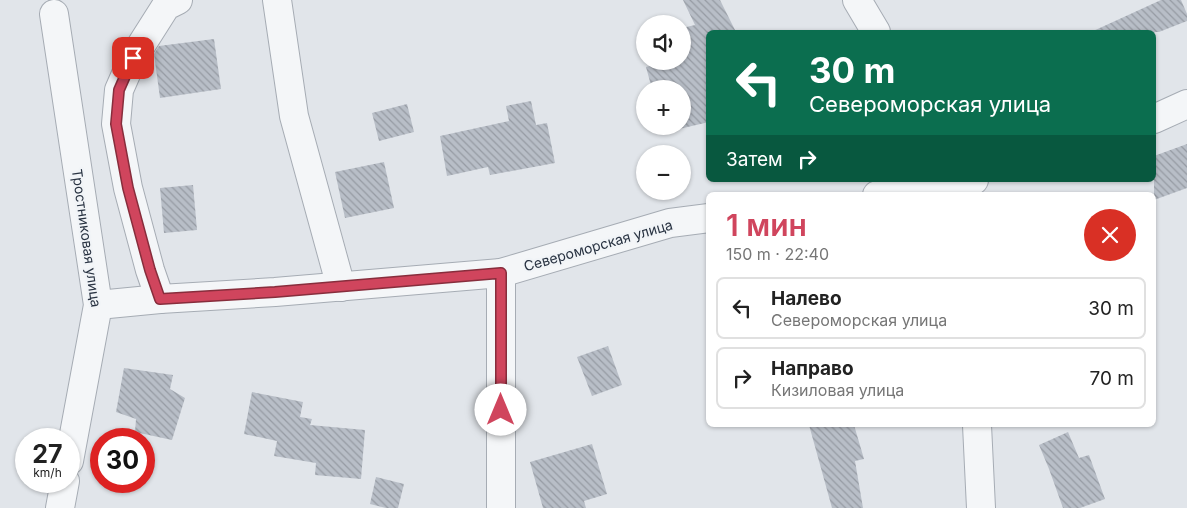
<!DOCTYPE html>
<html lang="ru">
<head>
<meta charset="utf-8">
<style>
  :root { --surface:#fff; --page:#f2f2f2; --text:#222; --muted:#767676; --line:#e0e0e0; --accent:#d0455d }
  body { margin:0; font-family:Inter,sans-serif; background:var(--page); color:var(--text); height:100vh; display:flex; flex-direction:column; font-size:19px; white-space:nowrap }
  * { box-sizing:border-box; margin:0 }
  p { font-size:16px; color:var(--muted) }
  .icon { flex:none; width:28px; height:28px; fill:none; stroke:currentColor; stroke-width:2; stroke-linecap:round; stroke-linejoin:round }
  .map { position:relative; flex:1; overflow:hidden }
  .drawer { position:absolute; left:706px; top:192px; width:450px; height:235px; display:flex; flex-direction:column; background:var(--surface); border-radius:8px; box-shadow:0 1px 4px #0004 }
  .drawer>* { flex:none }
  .top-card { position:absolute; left:706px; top:30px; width:450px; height:152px; border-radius:8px; box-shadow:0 1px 4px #0004; background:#0b6e4f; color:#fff; overflow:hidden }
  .buttons { position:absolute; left:636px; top:15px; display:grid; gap:10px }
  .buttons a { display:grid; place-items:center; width:55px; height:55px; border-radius:50%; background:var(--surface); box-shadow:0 1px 4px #0004; font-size:25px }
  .speed { position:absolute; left:15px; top:428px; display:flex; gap:10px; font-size:25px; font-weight:700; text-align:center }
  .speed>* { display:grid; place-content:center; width:65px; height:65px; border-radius:50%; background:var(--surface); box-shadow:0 1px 4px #0004; line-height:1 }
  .speed small { font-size:12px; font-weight:400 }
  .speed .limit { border:8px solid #d22; background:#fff; color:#111 }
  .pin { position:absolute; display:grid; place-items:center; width:42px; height:42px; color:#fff; margin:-21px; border-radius:10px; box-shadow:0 2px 8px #0006 }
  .me { position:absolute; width:55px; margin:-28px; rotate:0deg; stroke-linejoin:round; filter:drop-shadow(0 0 4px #0008) }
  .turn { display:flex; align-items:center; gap:18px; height:105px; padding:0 20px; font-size:22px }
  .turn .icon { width:65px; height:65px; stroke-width:2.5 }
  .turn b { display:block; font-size:35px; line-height:42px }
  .then { display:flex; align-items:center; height:48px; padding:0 20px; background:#0003; gap:10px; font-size:19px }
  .round { display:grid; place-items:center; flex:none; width:52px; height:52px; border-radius:26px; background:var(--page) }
  .summary { display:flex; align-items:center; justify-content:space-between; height:85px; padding:0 20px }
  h1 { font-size:30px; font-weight:600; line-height:38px; color:var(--accent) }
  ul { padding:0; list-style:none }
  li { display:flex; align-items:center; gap:15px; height:62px; margin:0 10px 8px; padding:0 10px; border:2px solid var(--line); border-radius:8px }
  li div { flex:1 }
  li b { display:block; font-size:19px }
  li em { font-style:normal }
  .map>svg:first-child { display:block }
  .building { fill:url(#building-back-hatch) }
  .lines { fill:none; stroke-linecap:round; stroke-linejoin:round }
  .minor-casing { stroke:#a6acb4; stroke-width:30 }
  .minor { stroke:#f4f6f8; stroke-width:28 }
  .route-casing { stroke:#872d3c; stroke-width:12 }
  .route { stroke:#d0455d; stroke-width:9 }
  .labels { text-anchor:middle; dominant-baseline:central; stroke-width:4.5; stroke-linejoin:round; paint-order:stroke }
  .street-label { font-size:14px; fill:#293342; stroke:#f1f4f7 }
</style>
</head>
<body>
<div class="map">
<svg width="1187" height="508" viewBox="0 0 1187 508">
  <defs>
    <pattern id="building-back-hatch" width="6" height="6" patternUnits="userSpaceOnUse" patternTransform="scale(1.25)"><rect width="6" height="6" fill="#b8bec7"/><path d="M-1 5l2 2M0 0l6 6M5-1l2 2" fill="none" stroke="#969ba3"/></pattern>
  </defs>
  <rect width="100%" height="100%" fill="#e1e5ea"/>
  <g class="building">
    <polygon points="683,0 720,0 736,32 709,32 709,122 679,129 679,126 682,126 682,89 652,89 646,67 669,61 682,61 682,28 695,25"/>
    <polygon points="1161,0 1181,0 1187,14 1187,21 1159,32 1091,32"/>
    <polygon points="214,39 221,89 160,98 154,54 159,46"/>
    <polygon points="531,101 536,125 547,123 555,163 490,175 488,167 447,176 440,136 509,121 506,106"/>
    <polygon points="407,104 414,132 379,141 372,113"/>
    <polygon points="1187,144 1187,188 1154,200 1154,156"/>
    <polygon points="384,162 394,208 345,218 335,172"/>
    <polygon points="193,185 197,230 164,233 160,188"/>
    <polygon points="608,346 622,385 592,396 577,357"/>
    <polygon points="124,368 173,375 170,389 185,398 172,440 135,432 136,419 116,412"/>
    <polygon points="252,392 303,402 300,417 312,419 310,425 365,430 361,479 315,475 316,463 274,456 277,441 244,434"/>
    <polygon points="809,425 854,425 864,459 855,461 863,508 832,508"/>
    <polygon points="1068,432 1079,458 1089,455 1105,499 1080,508 1063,508 1049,469 1039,445"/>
    <polygon points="592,444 607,494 584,501 586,508 543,508 530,462"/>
    <polygon points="376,477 404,484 398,508 386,508 370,504"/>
  </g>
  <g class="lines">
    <g class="minor-casing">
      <g id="minor">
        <polyline points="277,0 294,116 341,287"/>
        <polyline points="857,0 876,32"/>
        <polyline points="54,14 98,305 69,461"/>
        <polyline points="1154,119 1187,104"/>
        <polyline points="877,195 964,183 974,180"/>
        <polyline points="501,273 501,508"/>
        <polyline points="160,299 150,270 128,188 116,124 119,90 133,58 166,6 178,0"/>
        <polyline points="98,305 160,299 275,292 501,273 670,223 709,218"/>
        <polyline points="977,425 981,508"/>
        <polyline points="60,508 65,481"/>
      </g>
    </g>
    <use href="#minor" class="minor"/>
  </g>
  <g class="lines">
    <g class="route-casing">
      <polyline id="route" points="133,58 119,90 116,124 128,188 150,270 160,299 275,292 501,273 501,410"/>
    </g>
    <use href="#route" class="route"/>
  </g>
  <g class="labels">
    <g class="street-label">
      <text transform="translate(87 238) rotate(82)">Тростниковая улица</text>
      <text transform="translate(598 245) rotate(-16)">Североморская улица</text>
    </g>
  </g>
</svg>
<div class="buttons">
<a><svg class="icon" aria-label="sound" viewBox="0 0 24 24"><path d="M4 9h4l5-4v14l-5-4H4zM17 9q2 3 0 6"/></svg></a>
<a>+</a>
<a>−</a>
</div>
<div class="speed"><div>27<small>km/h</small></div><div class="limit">30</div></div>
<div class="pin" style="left:133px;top:58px;background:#d93025"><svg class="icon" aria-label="arrive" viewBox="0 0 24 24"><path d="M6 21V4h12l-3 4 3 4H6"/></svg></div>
<svg class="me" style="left:501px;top:410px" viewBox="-20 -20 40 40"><circle r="19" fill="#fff"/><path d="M0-13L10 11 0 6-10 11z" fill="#d0455d"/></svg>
<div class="top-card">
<div class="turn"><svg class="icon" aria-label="left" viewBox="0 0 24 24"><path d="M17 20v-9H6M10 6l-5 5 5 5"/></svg><div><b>30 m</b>Североморская улица</div></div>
<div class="then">Затем<svg class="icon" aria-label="right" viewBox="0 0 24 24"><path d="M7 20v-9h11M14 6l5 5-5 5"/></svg></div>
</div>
<section class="drawer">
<div class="summary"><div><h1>1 мин</h1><p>150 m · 22:40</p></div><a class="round" style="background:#d93025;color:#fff"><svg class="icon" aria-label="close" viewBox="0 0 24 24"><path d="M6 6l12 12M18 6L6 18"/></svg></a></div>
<ul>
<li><svg class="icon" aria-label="left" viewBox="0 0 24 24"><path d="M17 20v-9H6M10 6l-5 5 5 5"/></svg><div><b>Налево</b><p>Североморская улица</p></div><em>30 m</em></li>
<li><svg class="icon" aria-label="right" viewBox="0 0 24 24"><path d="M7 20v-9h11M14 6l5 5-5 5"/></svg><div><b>Направо</b><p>Кизиловая улица</p></div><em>70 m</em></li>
</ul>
</section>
</div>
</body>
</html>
